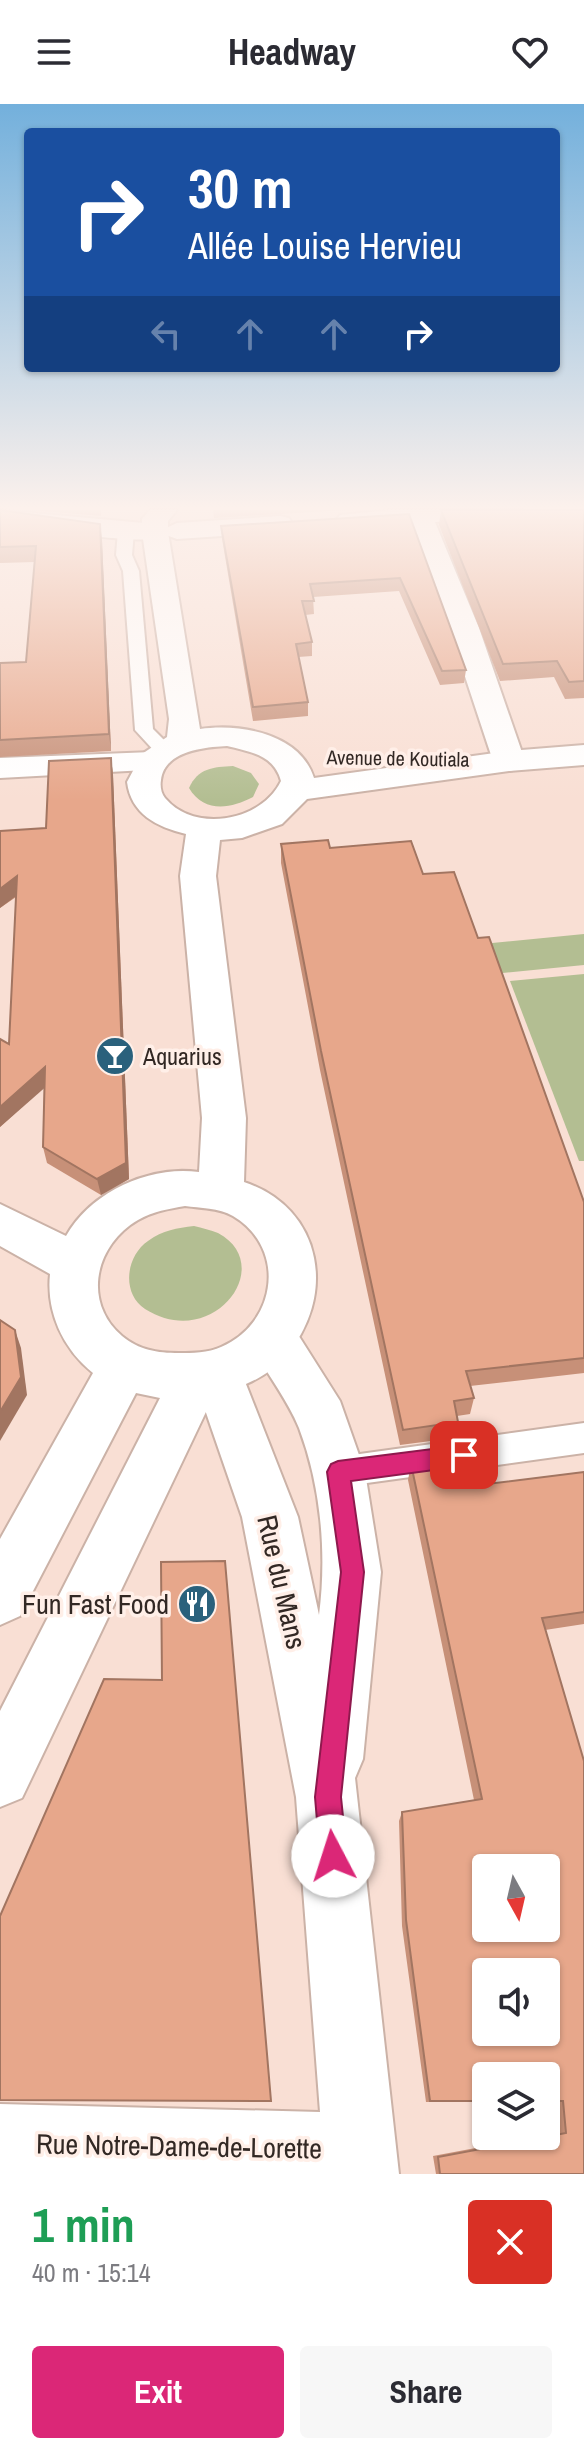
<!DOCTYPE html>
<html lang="en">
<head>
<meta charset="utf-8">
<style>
  :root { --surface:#fff; --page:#f7f7f7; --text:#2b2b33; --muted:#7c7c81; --accent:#db2777 }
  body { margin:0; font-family:"Archivo Narrow",sans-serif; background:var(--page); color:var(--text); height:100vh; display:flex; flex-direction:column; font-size:30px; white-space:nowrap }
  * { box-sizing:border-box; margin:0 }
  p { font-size:26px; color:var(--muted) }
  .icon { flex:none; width:44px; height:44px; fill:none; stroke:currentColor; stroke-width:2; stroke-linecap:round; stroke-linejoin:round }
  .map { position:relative; height:2070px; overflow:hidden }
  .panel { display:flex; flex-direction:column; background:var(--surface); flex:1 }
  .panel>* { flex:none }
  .guide { position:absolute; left:24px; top:24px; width:536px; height:244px; border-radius:8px; box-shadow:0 2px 6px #0004; background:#1a4fa0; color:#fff; overflow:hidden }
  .needle { width:52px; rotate:172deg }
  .fabs { position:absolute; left:472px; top:1750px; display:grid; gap:16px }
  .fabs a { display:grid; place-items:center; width:88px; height:88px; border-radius:8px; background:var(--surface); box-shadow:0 2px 6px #0004; font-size:40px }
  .pin { position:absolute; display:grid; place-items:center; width:68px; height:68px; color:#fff; margin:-34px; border-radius:16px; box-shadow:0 4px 12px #0006 }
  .me { position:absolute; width:88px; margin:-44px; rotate:355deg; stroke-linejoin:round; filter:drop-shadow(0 0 6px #0008) }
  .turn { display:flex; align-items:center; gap:28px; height:168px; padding:0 32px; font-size:36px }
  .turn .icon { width:104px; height:104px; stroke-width:2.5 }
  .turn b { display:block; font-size:56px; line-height:68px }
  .lanes { display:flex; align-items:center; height:76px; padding:0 32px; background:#0003; justify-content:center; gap:40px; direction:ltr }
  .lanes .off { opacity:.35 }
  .round { display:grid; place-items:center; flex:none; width:84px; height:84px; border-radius:8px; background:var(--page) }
  .headline { display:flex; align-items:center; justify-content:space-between; height:136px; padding:0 32px }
  h1 { font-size:48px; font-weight:700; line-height:60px; color:#1e9e55 }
  .action { display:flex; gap:16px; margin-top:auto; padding:16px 32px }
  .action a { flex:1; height:92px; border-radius:8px; background:var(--accent); color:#fff; font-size:32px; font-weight:700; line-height:92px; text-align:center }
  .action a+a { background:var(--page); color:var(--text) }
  header { display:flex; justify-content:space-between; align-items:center; height:104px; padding:0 32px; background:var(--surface); font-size:36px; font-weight:700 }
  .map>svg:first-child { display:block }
  .green { fill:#b3be92 }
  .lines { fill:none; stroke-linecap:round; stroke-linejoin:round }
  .lane-casing { stroke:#cbb2a7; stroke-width:4 }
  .street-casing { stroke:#cbb2a7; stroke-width:4 }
  .primary-casing { stroke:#cbb2a7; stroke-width:4 }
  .lane { fill:#fff; fill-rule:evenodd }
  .street { fill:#fff; fill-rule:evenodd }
  .primary { fill:#fff; fill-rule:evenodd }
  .wall { fill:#c79078 }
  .shaded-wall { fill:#a27561 }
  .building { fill:#e7a78b; stroke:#a27561; stroke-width:2; fill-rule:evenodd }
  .route { fill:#db2777; stroke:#8e194d; stroke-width:2 }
  .labels { text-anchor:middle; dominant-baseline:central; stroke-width:7; stroke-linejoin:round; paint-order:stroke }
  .far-street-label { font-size:20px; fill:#322824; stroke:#ffefe8 }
  .poi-label { font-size:24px; fill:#322824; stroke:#ffefe8; text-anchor:start }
  .near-street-label { font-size:28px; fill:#322824; stroke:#ffefe8 }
  .near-poi-label { font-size:28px; fill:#322824; stroke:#ffefe8; text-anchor:end }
</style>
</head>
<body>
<header><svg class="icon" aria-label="menu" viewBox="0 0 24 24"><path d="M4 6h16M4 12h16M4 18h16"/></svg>Headway<svg class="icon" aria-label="heart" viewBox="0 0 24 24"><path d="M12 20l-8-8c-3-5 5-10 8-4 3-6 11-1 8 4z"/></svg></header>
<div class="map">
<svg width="584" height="2070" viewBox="0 0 584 2070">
  <rect width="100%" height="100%" fill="#f9dfd4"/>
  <g class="green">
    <path d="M233 662 251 669 259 680 253 693C230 705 204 709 189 684 198 664 213 663 233 662Z"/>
    <polygon points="584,830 584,861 492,870 482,840"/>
    <polygon points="584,870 584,1057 579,1057 510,877"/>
    <path d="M194 1122C202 1124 211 1126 218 1129 278 1161 213 1248 145 1205 121 1189 126 1152 148 1137 163 1126 177 1124 194 1122Z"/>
  </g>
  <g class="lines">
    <g class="lane-casing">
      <g id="lane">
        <polygon points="126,422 134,427 132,451 139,467 153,625 175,647 165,653 158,651 135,626 123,467 116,451 118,427"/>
        <polygon points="584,1319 584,1349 338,1383 327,1379 322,1368 327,1357 338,1353"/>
      </g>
    </g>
    <g class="street-casing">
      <g id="street">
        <path d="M0 406 155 420 166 424 177 419 280 412 289 414 293 420 289 426 280 428 177 435 166 431C148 445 29 422 0 418Z"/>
        <polygon points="390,406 523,406 519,411 510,414 435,418 479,524 525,657 521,664 509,667 497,664 493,657 449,524 410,420 349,424 340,421 336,416 340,411"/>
        <polygon points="152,648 164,651 168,658 164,665 0,674 0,654"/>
        <path d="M272 1211 290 1218 340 1297 365 1368 381 1468 363 1655 355 1674 399 2070H0V2000L320 2008 296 1693 242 1413 192 1268 199 1252 217 1245 235 1252 298 1413 319 1511C327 1450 321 1382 299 1324 286 1292 262 1264 247 1233L254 1218Z"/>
      </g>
    </g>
    <g class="primary-casing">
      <path id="primary" d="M150 406H177L168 417V428L200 625C241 619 300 630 314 674L509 647 584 641V661L509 667 307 695 282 720 242 734 220 736 216 772 246 1014 244 1078C323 1104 338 1193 284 1254 266 1274 240 1284 214 1291L22 1694 0 1703V1607L160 1294 136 1289 20 1512 0 1521V1435L93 1269C63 1245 46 1208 50 1170L0 1142V1100L66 1132C91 1088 149 1061 199 1068L202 1014 180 772 186 730C157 723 131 710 127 678L142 650 167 633 169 615 142 428V415ZM227 642C251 648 274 651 281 677 262 717 195 730 165 694 161 689 160 682 161 676 164 647 205 643 227 642ZM185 1102C200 1104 219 1104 233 1112 287 1144 277 1219 221 1243 208 1249 192 1249 179 1249 157 1249 139 1246 122 1232 82 1198 95 1141 138 1116 153 1107 169 1105 185 1102Z"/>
    </g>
    <use href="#lane" class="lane"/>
    <use href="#street" class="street"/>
    <use href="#primary" class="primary"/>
  </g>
  <g class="wall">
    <polygon points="0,406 102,436 111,647 0,653 0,559 26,558 35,458 0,459"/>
    <polygon points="30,406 101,406 101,412"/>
    <polygon points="213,406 346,406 214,414"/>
    <polygon points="441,406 584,406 584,594 565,595 554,573 500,577 439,421"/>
    <polygon points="409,410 466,566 464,579 440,581 399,487 313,493 314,510 305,511 312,538 312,552 298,553 308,598 308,612 253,617 222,435 221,422"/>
    <polygon points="111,654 113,671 129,1075 101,1091 47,1059 43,1043 44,983 0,1023 0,935 9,940 16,793 0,804 0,727 46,724"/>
    <polygon points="281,740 330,744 423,770 478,834 584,1098 584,1269 470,1282 474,1294 470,1310 457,1312 458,1318 454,1334 400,1341 320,966 281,759"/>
    <polygon points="411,1360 471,1382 584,1368 584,1520 545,1526 584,2070 436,2070 433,2052 540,2032 546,2032 546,2031 557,2029 554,1998 546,1998 546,1972 486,1972 486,1998 426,1998 402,1822 399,1717 402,1708 474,1696 408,1376"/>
  </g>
  <g class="shaded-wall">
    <polygon points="100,420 102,436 111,647 109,630"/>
    <polygon points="111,654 113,671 129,1075 101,1091 97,1075"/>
    <polygon points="17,772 20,789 0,804 0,785"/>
    <polygon points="45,963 49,980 0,1023 0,1003"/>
    <polygon points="15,1226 21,1244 27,1291 0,1337 0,1308"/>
  </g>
  <g class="building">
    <polygon points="0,406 100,420 109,630 0,636 0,559 26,558 36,442 0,443"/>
    <polygon points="441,406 584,406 584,577 569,578 557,557 503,560"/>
    <polygon points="409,410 466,566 442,567 400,474 310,480 314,497 302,497 312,538 296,540 308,598 253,603 221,422"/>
    <polygon points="111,654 126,1059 97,1075 43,1043 45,963 0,1003 0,935 9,940 17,772 0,785 0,727 46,724 49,657"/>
    <polygon points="328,736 330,744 411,737 423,770 454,768 478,834 489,833 584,1098 584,1254 466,1267 474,1294 454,1297 458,1318 403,1326 321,947 281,740"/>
    <polygon points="0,1216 15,1226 21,1273 0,1308"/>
    <path d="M466 1353 471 1382 584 1368V1508L542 1514 584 1657V2070H440L438 2053 566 2029 563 1997H546V1972H486V1997H430L406 1816 402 1708 482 1695 411 1360ZM486 1764H546V1824H486ZM486 1868H546V1928H486Z"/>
    <polygon points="225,1457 271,1997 0,1996 0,1812 104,1575 162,1576 161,1458"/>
  </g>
  <linearGradient id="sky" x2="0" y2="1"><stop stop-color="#73b0dc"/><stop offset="0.58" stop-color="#fcf1ec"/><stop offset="1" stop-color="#fcf1ec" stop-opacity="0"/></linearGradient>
  <rect width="584" height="696" fill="url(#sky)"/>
  <polygon class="route" points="464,1341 472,1344 475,1351 472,1359 464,1362 351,1377 364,1468 341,1693 347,1752 343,1762 333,1765 324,1762 320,1752 315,1693 341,1468 327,1368 331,1360 338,1357"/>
  <defs>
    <g id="bar-disc" transform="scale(2)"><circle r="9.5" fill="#2a617c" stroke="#ffefe8"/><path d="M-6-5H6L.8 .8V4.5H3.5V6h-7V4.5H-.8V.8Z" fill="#fff"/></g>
    <g id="restaurant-disc" transform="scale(2)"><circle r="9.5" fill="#2a617c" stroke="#ffefe8"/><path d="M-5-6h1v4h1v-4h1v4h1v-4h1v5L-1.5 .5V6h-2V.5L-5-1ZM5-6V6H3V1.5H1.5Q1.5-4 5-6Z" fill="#fff"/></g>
  </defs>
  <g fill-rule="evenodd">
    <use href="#bar-disc" x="115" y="952"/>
    <use href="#restaurant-disc" x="197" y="1500"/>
  </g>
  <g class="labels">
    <g class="far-street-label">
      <text transform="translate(398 654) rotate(1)">Avenue de Koutiala</text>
    </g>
    <g class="poi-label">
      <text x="143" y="952">Aquarius</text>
    </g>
    <g class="near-street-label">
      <text transform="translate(282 1478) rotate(77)">Rue du Mans</text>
      <text transform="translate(179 2042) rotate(1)">Rue Notre-Dame-de-Lorette</text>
    </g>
    <g class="near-poi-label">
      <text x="169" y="1500">Fun Fast Food</text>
    </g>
  </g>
</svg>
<div class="fabs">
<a><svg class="needle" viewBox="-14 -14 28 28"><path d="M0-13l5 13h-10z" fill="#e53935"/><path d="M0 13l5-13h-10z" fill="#7c7c81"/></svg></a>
<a><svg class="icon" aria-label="sound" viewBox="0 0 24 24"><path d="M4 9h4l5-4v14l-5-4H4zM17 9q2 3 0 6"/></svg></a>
<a><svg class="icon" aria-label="layers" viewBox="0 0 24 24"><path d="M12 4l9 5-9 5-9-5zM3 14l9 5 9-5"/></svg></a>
</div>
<div class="pin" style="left:464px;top:1351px;background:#d93025"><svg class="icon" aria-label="arrive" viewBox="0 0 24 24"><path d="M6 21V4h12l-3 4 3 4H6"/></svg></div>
<svg class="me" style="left:333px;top:1752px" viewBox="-20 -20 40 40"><circle r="19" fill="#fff"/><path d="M0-13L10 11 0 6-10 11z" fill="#db2777"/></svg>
<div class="guide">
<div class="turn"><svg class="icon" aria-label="right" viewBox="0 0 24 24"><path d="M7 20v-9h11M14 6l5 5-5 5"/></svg><div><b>30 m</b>Allée Louise Hervieu</div></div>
<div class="lanes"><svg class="icon off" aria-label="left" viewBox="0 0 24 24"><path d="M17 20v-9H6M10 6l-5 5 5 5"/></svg><svg class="icon off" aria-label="ahead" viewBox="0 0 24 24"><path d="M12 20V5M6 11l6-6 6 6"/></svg><svg class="icon off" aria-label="ahead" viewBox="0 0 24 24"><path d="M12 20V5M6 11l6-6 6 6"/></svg><svg class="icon" aria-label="right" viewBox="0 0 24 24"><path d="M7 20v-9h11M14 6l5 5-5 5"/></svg></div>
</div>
</div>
<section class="panel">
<div class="headline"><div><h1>1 min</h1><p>40 m · 15:14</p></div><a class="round" style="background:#d93025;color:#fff"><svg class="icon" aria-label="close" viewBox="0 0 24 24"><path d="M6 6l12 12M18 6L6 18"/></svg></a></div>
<div class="action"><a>Exit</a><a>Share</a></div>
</section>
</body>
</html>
